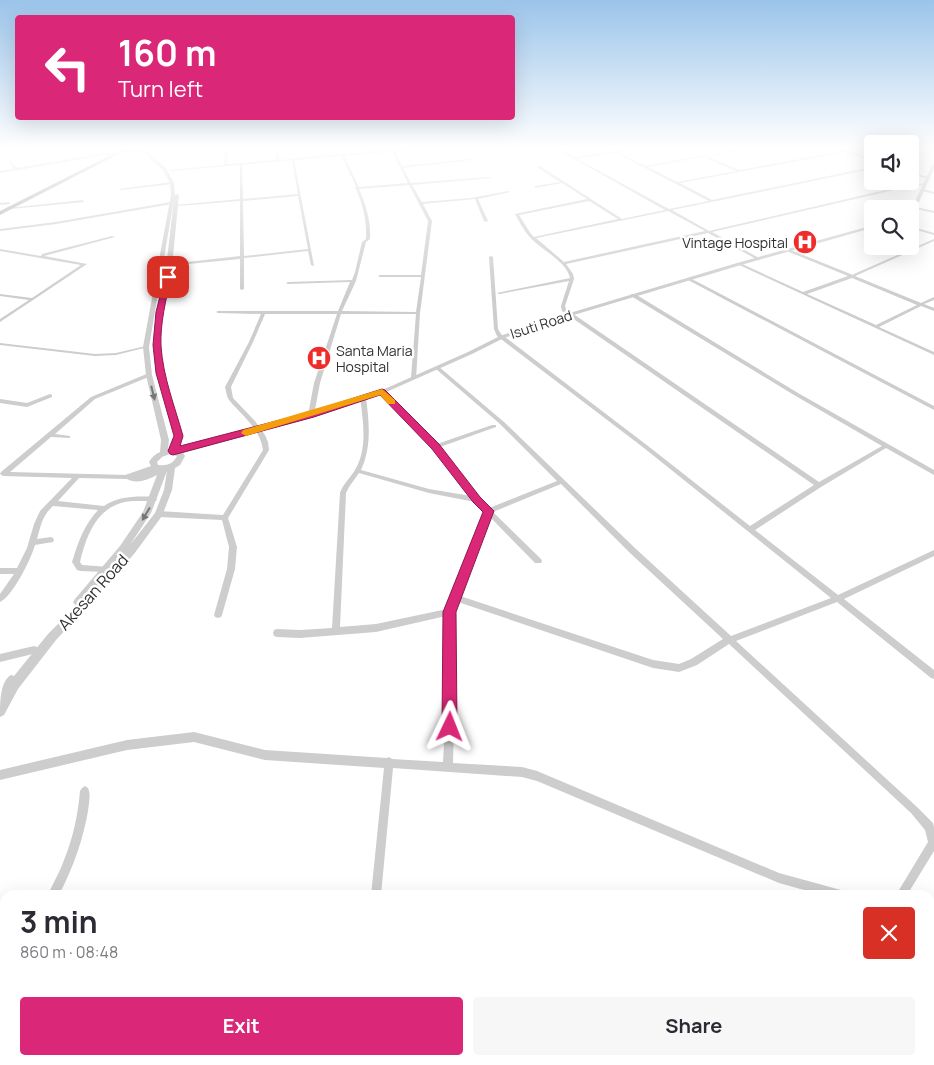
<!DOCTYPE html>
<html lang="en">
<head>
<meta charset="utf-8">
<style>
  :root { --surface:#fff; --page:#f7f7f7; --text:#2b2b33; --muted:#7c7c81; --accent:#db2777 }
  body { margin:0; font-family:Manrope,sans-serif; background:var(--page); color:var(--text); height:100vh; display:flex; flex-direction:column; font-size:19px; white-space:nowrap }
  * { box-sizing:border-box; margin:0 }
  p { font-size:16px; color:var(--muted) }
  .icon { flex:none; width:28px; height:28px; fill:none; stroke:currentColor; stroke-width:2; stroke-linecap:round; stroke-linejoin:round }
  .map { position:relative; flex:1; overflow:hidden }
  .drawer { position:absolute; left:0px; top:890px; width:935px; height:175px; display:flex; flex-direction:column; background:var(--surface); border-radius:15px 15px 0 0; box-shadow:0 5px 20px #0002 }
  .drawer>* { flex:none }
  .top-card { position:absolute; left:15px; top:15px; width:500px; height:105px; border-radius:5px; box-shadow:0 5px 20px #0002; background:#db2777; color:#fff; overflow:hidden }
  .buttons { position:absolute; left:864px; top:135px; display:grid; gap:10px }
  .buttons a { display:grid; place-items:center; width:55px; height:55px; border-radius:5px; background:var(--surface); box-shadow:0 5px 20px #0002; font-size:25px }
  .pin { position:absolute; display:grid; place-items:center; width:42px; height:42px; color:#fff; margin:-21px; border-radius:10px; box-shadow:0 2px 8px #0006 }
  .me { position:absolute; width:55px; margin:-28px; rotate:2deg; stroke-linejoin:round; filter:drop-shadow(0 0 4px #0008) }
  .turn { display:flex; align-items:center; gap:18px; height:105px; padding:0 20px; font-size:22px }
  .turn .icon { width:65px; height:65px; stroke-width:2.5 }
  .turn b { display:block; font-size:35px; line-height:42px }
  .round { display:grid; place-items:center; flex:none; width:52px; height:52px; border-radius:5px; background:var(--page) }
  .summary { display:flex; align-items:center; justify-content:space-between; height:85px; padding:0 20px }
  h1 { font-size:30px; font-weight:700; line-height:38px }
  .primary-button { display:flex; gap:10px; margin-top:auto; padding:10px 20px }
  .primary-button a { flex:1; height:58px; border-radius:5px; background:var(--accent); color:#fff; font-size:20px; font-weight:700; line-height:58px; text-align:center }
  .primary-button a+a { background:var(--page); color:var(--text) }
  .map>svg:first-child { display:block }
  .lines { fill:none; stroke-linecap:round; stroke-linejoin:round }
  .minor { fill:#cdcdcd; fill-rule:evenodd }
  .tertiary { fill:#cdcdcd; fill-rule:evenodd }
  .primary { fill:#a8a8a8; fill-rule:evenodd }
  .oneway { fill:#777 }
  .route { fill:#db2777; stroke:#8e194d }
  .slow { fill:#f59e0b }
  .labels { text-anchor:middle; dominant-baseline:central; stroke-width:5; stroke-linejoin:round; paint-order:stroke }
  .far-poi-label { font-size:14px; fill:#303030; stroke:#fff; text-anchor:end }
  .far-street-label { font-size:14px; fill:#303030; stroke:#fff }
  .street-label { font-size:16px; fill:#303030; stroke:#fff }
</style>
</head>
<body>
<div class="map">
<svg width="934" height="1065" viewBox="0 0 934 1065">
  <rect width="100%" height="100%" fill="#fff"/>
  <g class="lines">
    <g class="minor">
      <polygon points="10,147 15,147 0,151 0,149"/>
      <polygon points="69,147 89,147 70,148"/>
      <path d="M226 147H228L227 164 276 160V147H278L279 160 327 155 325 147H327L330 155 409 148 408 147 412 148 442 147 395 151 402 166 471 159 472 160 403 168 411 183 490 177 492 178 412 185 422 202 471 198 508 191 510 192 478 199 488 221 486 222 484 221 475 199 423 204 432 221 420 313 416 379H412L411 378 416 314H341L320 383 314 415 311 417 309 416 308 415 314 383 337 314H265L253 342 231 387 233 398 255 421 265 435 268 442 269 450 228 518 237 547 235 569 222 615 221 617 218 618 215 617 214 615 227 569 229 547 222 520 159 517 156 514 159 511 223 515 263 450C260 428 242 416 229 400L227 396 225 387 249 342 261 314 218 313 216 312 218 311H338L350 282 288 284 286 283 288 282 352 280 355 272 362 242 366 239C367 221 363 205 356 189L354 188 356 187 355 184 341 156 294 160 314 266 311 265 308 251 244 258V289L242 290 240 289V259L168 266V264H169L240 256V201L177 206 175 205 240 199V165L171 171 169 170 224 165ZM392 152 408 183 359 187 344 156ZM292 160 298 194 243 199 242 165ZM409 185 428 221 421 275H380L378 276 380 277H421L416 312 342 311 356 281 366 242 370 239C371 221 366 205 359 189ZM298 196 308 249 244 256 243 201Z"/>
      <path d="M644 147H650L618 152 645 166 752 147H758L648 167 677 182 736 171 708 159 709 157 739 170 842 151 832 147 848 150 872 159V161H871L846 152 680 183 712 200 872 167V169L672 210 709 231 894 188 925 183 927 184 894 190 712 232 759 258 760 259 758 260 708 233 566 264 573 274 574 279 565 306 566 309 819 482 882 446 794 395 631 296V294H635L798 393 934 470V475L886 448 821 487 755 530 838 595 934 550V556L844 599 934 670V679L931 678 837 602 736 641 917 807 933 823 934 827V851L907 895H896L928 842 925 830 911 813 729 644 697 665 679 672 653 668 458 602 454 612 455 689 453 763 522 767 537 771 779 873 841 890 845 891 846 895H822L779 883 537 781 522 777 393 768 381 895H371L384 768 265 760 194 742 127 750 0 780V770L127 740 194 732 265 750 387 758 389 757 392 759 443 762 447 689 446 616 376 632 300 638 277 637 274 636 273 633 274 630 277 629 300 630 332 628 340 493C343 484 350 478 355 470 368 448 363 421 360 397L361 396 363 395 366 397C369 422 372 446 361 470L429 489 471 496 434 447 379 392 382 390 384 391 437 444 492 425H496V427L440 447 479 498 489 508 557 481 500 424 436 369 435 368 438 366 504 422 636 549 731 636 831 598 644 448 497 336 494 329 489 257 491 256 493 257 498 329 501 334 648 446 750 526 814 485 562 311 561 306 569 281 499 294 497 293 570 278C566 260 539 249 528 235 523 229 519 221 515 214L587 199 562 183 535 188V186L560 182 538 168V166H540L622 219 665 210 560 151 562 150 575 157ZM616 153 709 201 669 209 577 159ZM589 201 618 219 534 237 531 234 519 215ZM668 211 705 231 564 262 536 238ZM359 473 429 493 475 502 484 512 447 609 376 624 340 627 346 493 349 487ZM561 484 630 553 723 639 691 659 679 664 653 660 460 596 489 516 535 563H541L542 561 541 559 493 512Z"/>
      <polygon points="111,152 112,154 0,173 0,171 14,169 9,161 10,160 17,168"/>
      <polygon points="910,172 929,177 930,178 928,179 910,174"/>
      <polygon points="172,182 173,184 121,190 119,189"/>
      <polygon points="923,189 934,192 934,194 922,191"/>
      <polygon points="83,200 84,202 10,209 8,208"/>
      <polygon points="9,202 10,204 0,205 0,203"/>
      <polygon points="171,202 172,204 56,224 0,231 0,229 56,222"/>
      <polygon points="911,206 934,211 934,213 911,208"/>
      <polygon points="910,226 934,233 934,235 910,228"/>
      <polygon points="112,236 115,237 44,256 87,264 0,322 0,319 29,300 0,296 0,294 32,298 81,265 0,251 0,249 41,256 42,254"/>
      <path d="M934 239V241L855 276 921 303 934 297V300L924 304 934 308V311L921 306 879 327 934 352V355L737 264 740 263 803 292 848 276 789 252V250H791L853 275 854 274ZM852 278 917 305 876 325 807 294Z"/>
      <polygon points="688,278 690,278 934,406 934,410 688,280"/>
      <polygon points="0,343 95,354 116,353 146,346 148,347 116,355 95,356 0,345"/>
      <path d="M149 373 151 374V376L95 399 55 434 70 436V438L51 437 10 472 128 475 131 477 128 479 79 478 58 501 104 506C119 496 137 496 154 497H156L157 499 156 501C146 502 135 500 125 502 96 508 86 537 80 562L82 565 109 567 110 569 109 571 106 572 80 571 77 570 72 562C78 542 84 525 98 510L53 506C42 516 41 525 37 539L51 537 53 538 54 540 53 542 35 545C31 559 13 596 0 602V594L14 574H0V568H17L27 548 34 524 40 511 72 478 3 476 0 474 1 472 91 397Z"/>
      <polygon points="50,394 52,395 52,397 27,407 0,403 0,399 27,403"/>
      <polygon points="34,646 37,647 38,650 37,653 0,662 0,654"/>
      <path d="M85 786 88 788C91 794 89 803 88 811 83 840 73 868 59 895H48C53 883 60 872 64 860 73 838 78 815 80 791L82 788Z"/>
      <polygon points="930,918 934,920 934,932 930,930"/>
      <polygon points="5,964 5,980 0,983 0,967"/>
      <polygon points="82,1060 95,1060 93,1065 80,1065"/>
      <polygon points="308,1060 320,1060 318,1065 306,1065"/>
      <polygon points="538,1060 550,1060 549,1065 537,1065"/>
      <polygon points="663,1060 682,1060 685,1065 666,1065"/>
    </g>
    <g class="tertiary">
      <path d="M123 149 146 151 166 168 174 183 175 195 177 194 179 195 171 277 162 312 160 345 164 373 182 436 178 449 308 413 380 391 468 352 500 336 553 318 737 263 870 226H872V228L741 265 557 320 504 338 472 354 384 393 314 417 183 453 185 456 180 465 175 468 172 490 162 516 134 554 86 608 56 640 18 689 4 715 0 717C0 703 0 681 11 675L14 676 48 634 76 606 73 602 75 599 120 546 143 512 157 475C146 481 134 485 124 477L125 475 151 466 149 462C152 457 155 454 160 452L161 440 146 375 143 347 171 195 170 183 163 170 144 153 124 151ZM174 199 165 277 156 312 154 345 158 373 174 436 170 449H168L169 440 152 375 149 347ZM170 454 177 456C173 464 167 466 158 465L157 462 162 457ZM167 471 164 490 155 513 130 545 151 513Z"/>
      <polygon points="934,164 934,169 919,202 910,210 910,209 908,209 915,201 932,165"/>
    </g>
    <polygon class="primary" points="127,147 132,147 0,215 0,211"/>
  </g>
  <defs><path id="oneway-solid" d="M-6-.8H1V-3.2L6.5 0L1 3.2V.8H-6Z" transform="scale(1.25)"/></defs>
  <g class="oneway">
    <use href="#oneway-solid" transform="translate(153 393) rotate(76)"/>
    <use href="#oneway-solid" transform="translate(146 514) rotate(121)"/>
  </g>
  <linearGradient id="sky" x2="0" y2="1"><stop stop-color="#9bc4ea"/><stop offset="0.5" stop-color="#fff"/><stop offset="1" stop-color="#fff" stop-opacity="0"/></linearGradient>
  <rect width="934" height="296" fill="url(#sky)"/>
  <path class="route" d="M165 276 171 277C166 300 160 323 161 346 163 377 175 407 183 436L180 446 307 413 382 389 385 390 439 444 480 497 494 511 456 612 457 727 455 732 450 735 444 732 442 727 443 612 483 512 473 502 432 449 380 395 314 417 173 455 170 454 168 451 174 436 156 373 153 345 156 312Z"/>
  <polygon class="slow" points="382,389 395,400 395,404 388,404 380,395 246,436 241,433 243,430"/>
  <defs>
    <g id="hospital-disc" transform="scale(1.25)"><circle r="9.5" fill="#ee2d2a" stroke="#fff"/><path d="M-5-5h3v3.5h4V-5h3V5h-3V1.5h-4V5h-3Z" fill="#fff"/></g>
  </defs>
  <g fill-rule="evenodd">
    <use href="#hospital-disc" x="805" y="242"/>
    <use href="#hospital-disc" x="319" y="358"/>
  </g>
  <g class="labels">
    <g class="far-poi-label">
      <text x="788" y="242">Vintage Hospital</text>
      <text x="336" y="350" text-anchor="start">Santa Maria<tspan x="336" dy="16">Hospital</tspan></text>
    </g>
    <g class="far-street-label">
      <text transform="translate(541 324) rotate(-18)">Isuti Road</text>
    </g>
    <g class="street-label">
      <text transform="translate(93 592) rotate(-48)">Akesan Road</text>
    </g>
  </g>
</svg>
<div class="buttons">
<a><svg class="icon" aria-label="sound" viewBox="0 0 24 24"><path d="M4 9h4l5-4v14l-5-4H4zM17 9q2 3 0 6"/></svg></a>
<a><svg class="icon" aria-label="search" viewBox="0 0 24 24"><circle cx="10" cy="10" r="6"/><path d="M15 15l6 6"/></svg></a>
</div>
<div class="pin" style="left:168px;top:277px;background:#d93025"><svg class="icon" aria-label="arrive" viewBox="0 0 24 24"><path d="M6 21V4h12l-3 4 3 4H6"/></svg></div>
<svg class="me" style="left:450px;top:727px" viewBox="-20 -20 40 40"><path d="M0-17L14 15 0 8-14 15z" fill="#db2777" stroke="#fff" stroke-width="4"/></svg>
<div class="top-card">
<div class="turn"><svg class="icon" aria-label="left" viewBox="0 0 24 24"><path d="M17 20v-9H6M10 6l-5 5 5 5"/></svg><div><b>160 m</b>Turn left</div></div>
</div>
<section class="drawer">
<div class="summary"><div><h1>3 min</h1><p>860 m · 08:48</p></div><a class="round" style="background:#d93025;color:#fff"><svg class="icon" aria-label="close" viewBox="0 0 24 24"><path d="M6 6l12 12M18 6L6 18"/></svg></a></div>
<div class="primary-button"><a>Exit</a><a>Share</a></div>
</section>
</div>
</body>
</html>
